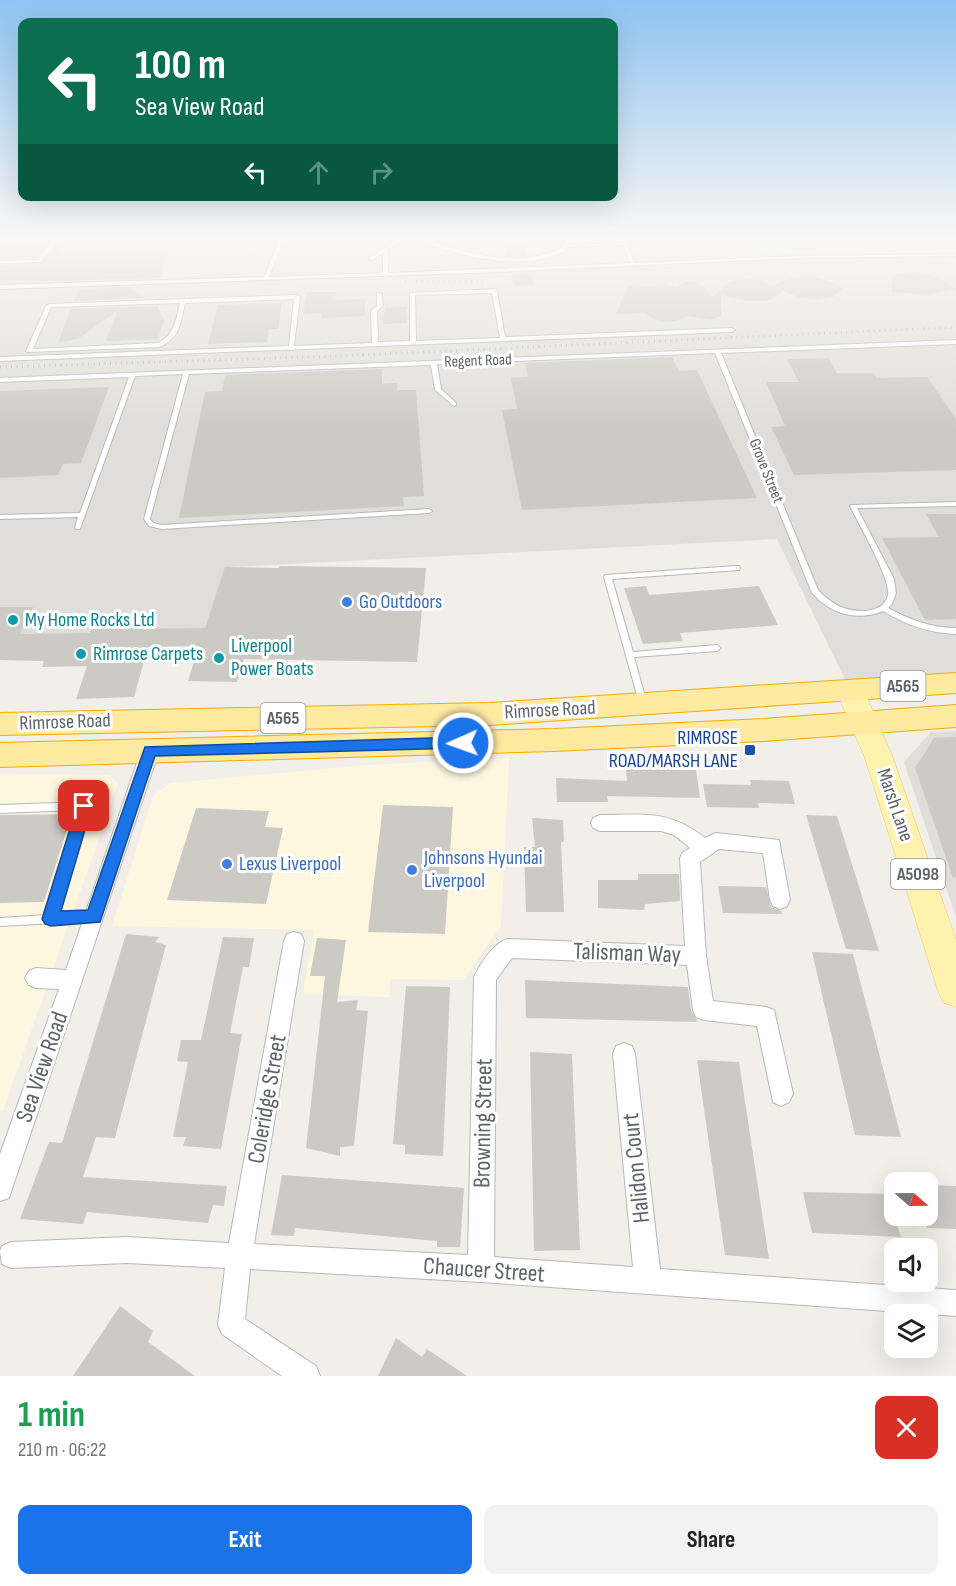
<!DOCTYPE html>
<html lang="en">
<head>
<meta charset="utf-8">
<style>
  :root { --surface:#fff; --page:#f2f2f2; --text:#222; --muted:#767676; --accent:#1a73e8 }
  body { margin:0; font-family:"Sofia Sans Condensed",sans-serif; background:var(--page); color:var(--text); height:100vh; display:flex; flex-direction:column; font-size:22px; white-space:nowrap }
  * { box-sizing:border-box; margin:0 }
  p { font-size:20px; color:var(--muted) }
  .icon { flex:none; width:33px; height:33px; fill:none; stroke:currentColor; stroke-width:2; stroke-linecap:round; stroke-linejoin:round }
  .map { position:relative; height:1376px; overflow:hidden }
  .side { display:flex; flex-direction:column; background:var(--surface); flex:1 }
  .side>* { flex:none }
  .guide { position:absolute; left:18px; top:18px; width:600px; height:183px; border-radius:12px; box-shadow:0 6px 24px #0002; background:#0b6e4f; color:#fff; overflow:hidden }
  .needle { width:39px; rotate:110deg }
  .controls { position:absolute; left:884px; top:1172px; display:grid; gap:12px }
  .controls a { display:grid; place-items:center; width:54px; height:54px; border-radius:12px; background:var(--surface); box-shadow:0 6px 24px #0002; font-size:30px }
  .pin { position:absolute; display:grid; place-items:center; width:51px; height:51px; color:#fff; margin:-26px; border-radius:12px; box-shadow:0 3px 9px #0006 }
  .me { position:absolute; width:66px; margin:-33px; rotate:268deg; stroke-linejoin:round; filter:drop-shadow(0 0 4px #0008) }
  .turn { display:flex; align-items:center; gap:21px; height:126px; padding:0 18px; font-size:27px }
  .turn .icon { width:78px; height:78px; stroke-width:2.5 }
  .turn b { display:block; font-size:42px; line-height:51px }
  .lanes { display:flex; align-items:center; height:57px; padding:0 18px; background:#0003; justify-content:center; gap:30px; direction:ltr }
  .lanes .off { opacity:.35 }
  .round { display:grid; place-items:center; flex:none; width:63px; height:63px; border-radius:12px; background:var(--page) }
  .summary { display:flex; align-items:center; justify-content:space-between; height:102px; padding:0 18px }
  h1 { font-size:36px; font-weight:700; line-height:45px; color:#1e9e55 }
  .button { display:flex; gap:12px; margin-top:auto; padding:12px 18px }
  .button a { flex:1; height:69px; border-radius:12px; background:var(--accent); color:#fff; font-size:24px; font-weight:700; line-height:69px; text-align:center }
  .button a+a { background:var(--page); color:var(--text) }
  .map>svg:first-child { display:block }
  .commercial { fill:#fef7e0 }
  .industrial { fill:#e0deda }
  .water { fill:#aadaff }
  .building { fill:#cccac5 }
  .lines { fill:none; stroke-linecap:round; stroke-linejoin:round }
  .service-casing { stroke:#b5b8bc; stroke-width:2 }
  .minor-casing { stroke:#b5b8bc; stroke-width:2 }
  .primary-casing { stroke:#f2c960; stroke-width:1 }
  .trunk-casing { stroke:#f9ab00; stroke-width:2 }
  .service { fill:#fff; fill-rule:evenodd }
  .minor { fill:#fff; fill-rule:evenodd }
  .primary { fill:#fff2af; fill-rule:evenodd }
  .trunk { fill:#feeaa1; fill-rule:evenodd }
  .rail { stroke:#b6b7b8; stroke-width:3; stroke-dasharray:1 4.5; stroke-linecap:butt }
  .route { fill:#1a73e8; stroke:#114b97; stroke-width:1.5 }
  .shop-dot { fill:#3f7fe0; stroke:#fff; stroke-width:2 }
  .culture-dot { fill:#0f9aa8; stroke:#fff; stroke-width:2 }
  .transit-dot { fill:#1a4fb4; stroke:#fff; stroke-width:2 }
  .labels { text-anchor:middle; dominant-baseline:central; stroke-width:6; stroke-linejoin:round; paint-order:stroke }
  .far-street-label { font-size:16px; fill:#5f6368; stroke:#fff }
  .shield { fill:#fff; stroke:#8f9295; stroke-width:1.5 }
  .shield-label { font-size:18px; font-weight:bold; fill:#5f6368 }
  .shop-label { font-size:20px; fill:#366cbe; stroke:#fff; text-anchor:start }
  .culture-label { font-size:20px; fill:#0d838f; stroke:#fff; text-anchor:start }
  .street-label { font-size:20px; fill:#5f6368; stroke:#fff }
  .transit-label { font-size:20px; fill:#164399; stroke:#fff; text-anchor:end }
  .near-street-label { font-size:24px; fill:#5f6368; stroke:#fff }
</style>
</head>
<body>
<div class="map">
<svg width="956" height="1376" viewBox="0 0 956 1376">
  <rect width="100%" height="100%" fill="#f1efe8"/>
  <g class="commercial">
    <polygon points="509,758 501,926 463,980 391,979 389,997 303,994 314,930 112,926 154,794 171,783 367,765"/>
    <polygon points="0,774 109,775 118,784 3,1111 0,1111"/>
  </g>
  <g class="industrial">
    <polygon points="0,239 956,239 956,683 850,690 777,539 230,567 203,634 19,634 32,607 0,607"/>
    <polygon points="956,731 956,917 904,762 931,732"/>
  </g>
  <polygon class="water" points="742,239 944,239 945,240 748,247"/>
  <g class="building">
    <polygon points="0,239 50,239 37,258 0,259"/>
    <polygon points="60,239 68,239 58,254 169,251 160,278 45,281 0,280 0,265 41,264"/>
    <polygon points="524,245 527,255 507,256 505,246"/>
    <polygon points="916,272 935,276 956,289 926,295 892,292 892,276 901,273"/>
    <polygon points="531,273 534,285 514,286 511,274"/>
    <polygon points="811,276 829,281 843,288 833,297 817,300 798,297 777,288 783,291 773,299 765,301 747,301 721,295 721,316 710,320 687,316 676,321 665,322 654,319 645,313 616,314 628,286 632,285 649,287 665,284 676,287 684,282 693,282 704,286 712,297 730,282 737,280 753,279 773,285 795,277"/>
    <polygon points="128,287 145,298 74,301 79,289"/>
    <polygon points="307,292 336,292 335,300 365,299 365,316 321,318 321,313 303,314"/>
    <polygon points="282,303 278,329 269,329 267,342 208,344 218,305"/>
    <polygon points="157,306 164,320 158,339 106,341 118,310 78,339 58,343 71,309"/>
    <polygon points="406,307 407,323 383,324 385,308"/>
    <polygon points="672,357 679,371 697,370 757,498 522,510 502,410 517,409 511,378 528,377 525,363"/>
    <polygon points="828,358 837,373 874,373 877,378 927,377 956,419 956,470 794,475 771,427 785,426 766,382 799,382 787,359"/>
    <polygon points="382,369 382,384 397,383 398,390 416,390 424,496 403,497 404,506 179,518 205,392 222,391 225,375"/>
    <polygon points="109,387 81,463 63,464 58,475 0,478 0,391"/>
    <polygon points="926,514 956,514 956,619 925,620 882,538 939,537"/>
    <polygon points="280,566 426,568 417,662 244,659 237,682 188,681 199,646 148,647 134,697 76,699 87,666 42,667 44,661 0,660 0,607 33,607 20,634 89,633 92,629 205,628 225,567 279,568"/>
    <polygon points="646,586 649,595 759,586 778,625 680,633 683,641 643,644 624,588"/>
    <polygon points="956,737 956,877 953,878 915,768 934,738"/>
    <polygon points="626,769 696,770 700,798 607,796 608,802 557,802 556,778 627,781"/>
    <polygon points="750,780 789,781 795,804 758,803 759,808 707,807 703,784 751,785"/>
    <polygon points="383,805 453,807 445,934 368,932"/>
    <polygon points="196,808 269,811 265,827 283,828 266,904 167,900"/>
    <polygon points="72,814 44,902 0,903 0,815"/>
    <polygon points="806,815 837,816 879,951 846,949"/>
    <polygon points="532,818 563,820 564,842 561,842 564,912 526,912 524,847 535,847"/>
    <polygon points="638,874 679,874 680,901 645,904 644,910 598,908 598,880 638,880"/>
    <polygon points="718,886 766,887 771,907 781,911 782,914 723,913"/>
    <polygon points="126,934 159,937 155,942 166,945 115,1138 96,1137 83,1177 227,1186 224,1206 213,1205 208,1223 87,1212 83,1224 20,1219 49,1142 62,1143"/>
    <polygon points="223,937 254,938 249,967 243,967 230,1033 242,1034 221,1149 183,1146 186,1137 173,1137 188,1062 177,1061 181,1040 201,1040"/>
    <polygon points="317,938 346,940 337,1002 358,1000 356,1010 368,1011 354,1146 340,1147 340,1156 306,1148 325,976 310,976"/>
    <polygon points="812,952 853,954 901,1137 855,1135"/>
    <polygon points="525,980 688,987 691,1011 698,1022 526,1018"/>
    <polygon points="406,986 450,987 443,1156 405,1154 405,1145 393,1144"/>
    <polygon points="530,1052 572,1054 580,1250 534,1251"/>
    <polygon points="697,1060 739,1062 769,1259 725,1255"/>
    <polygon points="282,1175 464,1188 460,1247 437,1247 437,1241 295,1228 294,1236 271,1235"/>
    <polygon points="927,1185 956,1186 956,1229 927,1228"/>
    <polygon points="803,1192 894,1194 894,1215 901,1237 812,1233"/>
    <polygon points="120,1306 153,1331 148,1342 195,1376 73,1376"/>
    <polygon points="396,1338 422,1357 427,1349 467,1376 378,1376"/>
  </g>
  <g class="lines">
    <g class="service-casing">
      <g id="service">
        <polygon points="53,239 58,239 41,262 0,263 0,261 38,260"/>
        <path d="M280 239H284L269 277 383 273V253L372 260 368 259 398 239H404L388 250V273L630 263 624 245 566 247 565 251C553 256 542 260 529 261 496 265 446 252 416 239H424C472 254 512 268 561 249 564 242 565 239 573 239L567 245 623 243 622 239H626L634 263 798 256 956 254V256L798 258 499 272 0 289V285L264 277Z"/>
        <path d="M494 289 497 291 505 337 732 328 735 330 732 332 0 361V357L289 346 294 299 185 303C181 322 180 339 159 347L27 352 26 351 46 306 49 304 297 295 300 297 294 346 372 343 371 311 377 306V293L382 294 383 306 377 311 378 342 410 341V293ZM492 293 500 338 416 341 415 295ZM180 303C176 319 175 335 158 343L33 349 51 307Z"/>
        <path d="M956 340V344L721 353 818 590C832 604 843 611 863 611 874 611 886 606 888 595 891 579 858 523 850 506L851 505 956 502V506L857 508 894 579 896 593 892 604 888 608C910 620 931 628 956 628V634C929 633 906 625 883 611 864 619 840 617 823 603 819 601 816 596 812 593L715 353 437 364 441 389 456 403V405L454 406 435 390 431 365 189 374 150 519 153 523 162 525 429 509 432 511 429 513 162 529 149 526 144 519 183 374 135 376 80 529H76L75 528 78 517 0 519V515L80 513 129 377 0 382V378Z"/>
        <polygon points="736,566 739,566 740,568 739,570 612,579 633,652 717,645 721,648 717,651 634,657 647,704 646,706 640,706 604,577 605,575"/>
        <polygon points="84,802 87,803 89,806 57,914 94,913 98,914 99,917 98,920 94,921 0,926 0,918 47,915 78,810 0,813 0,805"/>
      </g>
    </g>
    <g class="minor-casing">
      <g id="minor">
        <polygon points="150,744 156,746 159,751 12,1189 9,1198 0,1201 0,1154 59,989 36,988 29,985 25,978 29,971 36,968 66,970 141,751 144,746"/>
        <path d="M600 815C643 815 669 809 705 838L716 833 779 840 790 900 787 906 780 909 773 906 770 900 763 853 719 849 700 862 706 956 713 1001 766 1007 774 1010 793 1094 789 1102 781 1106 773 1102 757 1026 704 1020 696 1017 693 1010 687 965 512 958 496 980 494 1257 633 1267 613 1054 616 1046 624 1043 632 1046 635 1054 660 1269 956 1290V1316L481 1282 250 1269 245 1319 316 1366 320 1376H282L222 1334 218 1325 225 1268 127 1263 11 1268 2 1264 0 1251 2 1246 11 1242 127 1237 229 1243 284 941 287 934 294 932 301 934 304 941 254 1244 468 1255 474 977C480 964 493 944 507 939L685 946 680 858 683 852 690 848 674 835 661 831H600L593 828 591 823 593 818Z"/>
      </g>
    </g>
    <g class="primary-casing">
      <polygon id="primary" points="850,680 860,683 864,690 893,758 956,940 956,1007 944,1003 938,991 865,758 836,690 840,683"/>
    </g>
    <g class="trunk-casing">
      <g id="trunk">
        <polygon points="956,673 956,693 490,725 0,735 0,713 490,703"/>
        <polygon points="956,705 956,727 763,741 554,751 0,767 0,743 554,729 763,719"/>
      </g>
    </g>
    <use href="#service" class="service"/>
    <use href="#minor" class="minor"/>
    <use href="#primary" class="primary"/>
    <use href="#trunk" class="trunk"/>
    <g class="rail">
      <polyline points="405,281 487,282"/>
      <polyline points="0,367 339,356 956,327"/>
    </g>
  </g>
  <linearGradient id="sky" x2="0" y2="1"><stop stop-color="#8fc3f1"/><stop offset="0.55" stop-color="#f9f8f5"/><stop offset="1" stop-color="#f9f8f5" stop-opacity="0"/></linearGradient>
  <rect width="956" height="432" fill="url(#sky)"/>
  <polygon class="route" points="463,737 470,743 463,748 155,756 100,922 51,926 45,924 42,919 77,806 79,802 90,802 92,806 61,911 88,910 145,747"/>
  <g class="shop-dot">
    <circle cx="347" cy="602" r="6"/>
    <circle cx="227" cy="864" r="6"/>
    <circle cx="412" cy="870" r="6"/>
  </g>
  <g class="culture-dot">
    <circle cx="13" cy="620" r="6"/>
    <circle cx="81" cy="654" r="6"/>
    <circle cx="219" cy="658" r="6"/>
  </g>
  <rect class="transit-dot" x="744" y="744" width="12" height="12" rx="3"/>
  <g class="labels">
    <g class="far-street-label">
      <text transform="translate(478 361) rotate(-2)">Regent Road</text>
      <text transform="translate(766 471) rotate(68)">Grove Street</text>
    </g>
    <g class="shield">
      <rect x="880.5" y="671" width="45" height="30" rx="4.5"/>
      <rect x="260.5" y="703" width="45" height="30" rx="4.5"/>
      <rect x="891" y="859" width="54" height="30" rx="4.5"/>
    </g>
    <g class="shield-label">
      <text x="903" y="686">A565</text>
      <text x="283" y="718">A565</text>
      <text x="918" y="874">A5098</text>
    </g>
    <g class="shop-label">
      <text x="359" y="602">Go Outdoors</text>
      <text x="424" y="858">Johnsons Hyundai<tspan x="424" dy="23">Liverpool</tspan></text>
      <text x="239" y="864">Lexus Liverpool</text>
    </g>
    <g class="culture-label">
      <text x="25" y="620">My Home Rocks Ltd</text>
      <text x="231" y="646">Liverpool<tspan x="231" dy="23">Power Boats</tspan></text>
      <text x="93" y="654">Rimrose Carpets</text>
    </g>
    <g class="street-label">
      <text transform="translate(550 710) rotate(-3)">Rimrose Road</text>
      <text transform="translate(65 722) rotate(-2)">Rimrose Road</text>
      <text transform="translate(895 805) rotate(71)">Marsh Lane</text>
    </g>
    <g class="transit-label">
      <text x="738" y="738">RIMROSE<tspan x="738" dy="23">ROAD/MARSH LANE</tspan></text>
    </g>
    <g class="near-street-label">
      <text transform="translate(627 953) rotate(2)">Talisman Way</text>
      <text transform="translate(42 1067) rotate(-71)">Sea View Road</text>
      <text transform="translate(267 1099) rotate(-80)">Coleridge Street</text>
      <text transform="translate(483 1123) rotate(-89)">Browning Street</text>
      <text transform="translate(636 1168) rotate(-96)">Halidon Court</text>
      <text transform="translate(484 1270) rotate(4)">Chaucer Street</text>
    </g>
  </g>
</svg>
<div class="controls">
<a><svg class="needle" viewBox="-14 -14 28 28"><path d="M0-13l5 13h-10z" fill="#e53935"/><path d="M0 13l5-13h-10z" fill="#767676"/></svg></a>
<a><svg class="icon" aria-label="sound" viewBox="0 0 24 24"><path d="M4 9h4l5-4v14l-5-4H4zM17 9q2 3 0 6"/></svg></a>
<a><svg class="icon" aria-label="layers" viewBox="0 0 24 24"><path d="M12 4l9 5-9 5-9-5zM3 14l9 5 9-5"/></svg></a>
</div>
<div class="pin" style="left:84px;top:806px;background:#d93025"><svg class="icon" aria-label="arrive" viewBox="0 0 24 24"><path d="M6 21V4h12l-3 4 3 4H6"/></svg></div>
<svg class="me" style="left:463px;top:743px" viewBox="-20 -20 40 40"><circle r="17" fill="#1a73e8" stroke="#fff" stroke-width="3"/><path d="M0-11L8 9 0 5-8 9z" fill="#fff"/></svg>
<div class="guide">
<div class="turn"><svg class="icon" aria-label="left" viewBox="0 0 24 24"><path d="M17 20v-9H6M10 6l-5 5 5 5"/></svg><div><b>100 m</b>Sea View Road</div></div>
<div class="lanes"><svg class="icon" aria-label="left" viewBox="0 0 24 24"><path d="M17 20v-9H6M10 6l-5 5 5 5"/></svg><svg class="icon off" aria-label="ahead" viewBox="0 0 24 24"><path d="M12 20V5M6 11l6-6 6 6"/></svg><svg class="icon off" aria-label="right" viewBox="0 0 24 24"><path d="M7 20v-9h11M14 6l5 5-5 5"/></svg></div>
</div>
</div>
<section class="side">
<div class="summary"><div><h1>1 min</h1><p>210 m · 06:22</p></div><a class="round" style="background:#d93025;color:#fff"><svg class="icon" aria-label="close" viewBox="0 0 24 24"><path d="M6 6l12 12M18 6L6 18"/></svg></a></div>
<div class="button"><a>Exit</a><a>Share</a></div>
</section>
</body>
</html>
